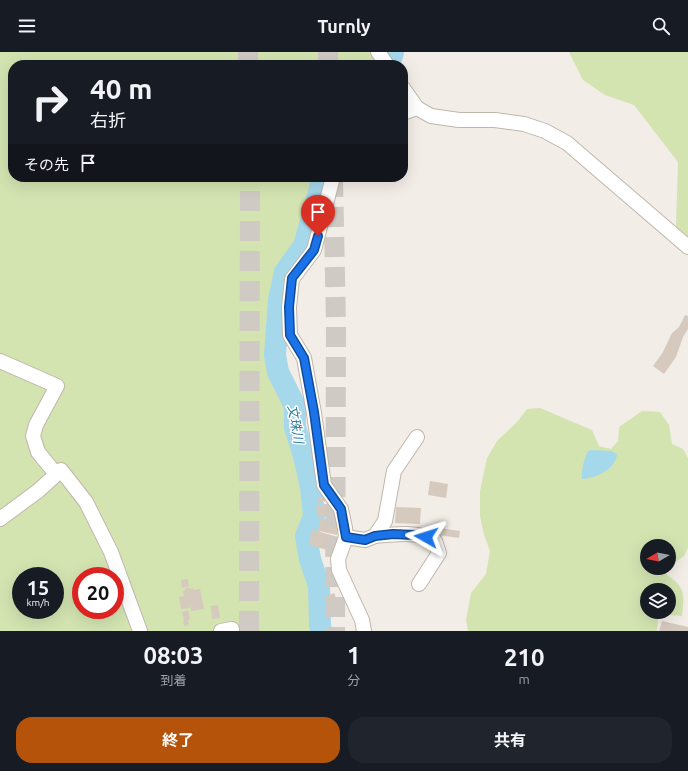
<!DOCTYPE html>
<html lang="ja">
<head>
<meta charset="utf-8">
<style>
  :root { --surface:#171b24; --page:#20242c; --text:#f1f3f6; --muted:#9ea1a6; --accent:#b45309 }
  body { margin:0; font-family:Ubuntu,"Noto Sans JP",sans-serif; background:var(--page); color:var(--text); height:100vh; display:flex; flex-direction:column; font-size:15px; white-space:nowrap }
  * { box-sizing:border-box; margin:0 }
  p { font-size:13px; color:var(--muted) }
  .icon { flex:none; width:22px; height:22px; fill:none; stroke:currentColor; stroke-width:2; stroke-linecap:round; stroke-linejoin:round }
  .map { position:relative; height:579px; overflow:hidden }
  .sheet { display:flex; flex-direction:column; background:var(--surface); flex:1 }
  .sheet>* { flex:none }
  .hud { position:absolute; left:8px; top:8px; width:400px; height:122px; border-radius:16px; box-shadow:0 4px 16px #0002; background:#171b24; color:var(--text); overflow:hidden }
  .needle { width:26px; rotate:260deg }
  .fabs { position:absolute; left:640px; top:487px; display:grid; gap:8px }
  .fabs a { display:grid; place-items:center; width:36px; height:36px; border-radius:50%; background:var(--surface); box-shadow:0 4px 16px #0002; font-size:20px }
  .speed { position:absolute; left:12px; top:515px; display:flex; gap:8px; font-size:20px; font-weight:700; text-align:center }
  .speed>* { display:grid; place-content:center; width:52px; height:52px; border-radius:50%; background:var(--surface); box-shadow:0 4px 16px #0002; line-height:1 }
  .speed small { font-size:10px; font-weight:400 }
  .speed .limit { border:6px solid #d22; background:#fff; color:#111 }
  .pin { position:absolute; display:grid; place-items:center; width:34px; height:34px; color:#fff; margin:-41px -17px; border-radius:50% 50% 50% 0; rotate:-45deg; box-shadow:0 0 4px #0007 }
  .pin .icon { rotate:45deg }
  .me { position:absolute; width:44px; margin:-22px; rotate:276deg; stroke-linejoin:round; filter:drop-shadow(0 0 3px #0008) }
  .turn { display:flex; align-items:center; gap:14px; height:84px; padding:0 16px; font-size:18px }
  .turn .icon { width:52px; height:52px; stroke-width:2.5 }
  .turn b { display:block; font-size:28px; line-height:34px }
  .then { display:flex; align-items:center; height:38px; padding:0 16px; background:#0003; gap:8px; font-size:15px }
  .eta { display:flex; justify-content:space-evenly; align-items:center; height:68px; text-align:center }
  .eta b { font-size:24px; font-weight:700; line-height:28px }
  .cta { display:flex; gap:8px; margin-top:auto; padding:8px 16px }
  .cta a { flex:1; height:46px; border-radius:16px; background:var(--accent); color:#fff; font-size:16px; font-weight:700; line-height:46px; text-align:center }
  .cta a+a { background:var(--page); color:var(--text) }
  header { display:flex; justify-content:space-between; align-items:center; height:52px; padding:0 16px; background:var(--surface); font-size:18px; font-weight:700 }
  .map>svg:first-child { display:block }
  .green { fill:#d3e4b1; fill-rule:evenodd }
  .water { fill:#a6d8eb }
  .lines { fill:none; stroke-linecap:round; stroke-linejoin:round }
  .river { stroke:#a6d8eb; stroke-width:22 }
  .building { fill:#d6cabf }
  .highway-tunnel { stroke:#cfcac3; stroke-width:20; stroke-dasharray:20 10; stroke-linecap:butt }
  .minor-casing { stroke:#c0b6ac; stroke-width:16 }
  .minor { stroke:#fff; stroke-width:14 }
  .route-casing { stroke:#114b97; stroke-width:10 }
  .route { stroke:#1a73e8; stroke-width:7 }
  .labels { text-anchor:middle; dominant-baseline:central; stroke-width:3; stroke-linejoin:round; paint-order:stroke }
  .water-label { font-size:13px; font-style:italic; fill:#327b99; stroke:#fff }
</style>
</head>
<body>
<header><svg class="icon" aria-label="menu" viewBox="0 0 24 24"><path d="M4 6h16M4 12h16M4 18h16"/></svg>Turnly<svg class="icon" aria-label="search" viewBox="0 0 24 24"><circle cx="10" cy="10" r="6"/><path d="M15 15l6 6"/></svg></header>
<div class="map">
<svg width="688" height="579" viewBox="0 0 688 579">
  <rect width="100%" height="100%" fill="#f2ede6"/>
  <g class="green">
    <path d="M0 0H370L378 9 374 13H13V125H316L312 145 297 192 279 219 274 271 270 302 274 322 293 354 290 373 306 423 310 445 311 464 305 478V488L317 537 319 579H0ZM21 524H55V558H21ZM81 524H115V558H81Z"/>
    <polygon points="569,0 688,0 688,185 676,174 678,110 634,53 605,43 583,28"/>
    <path d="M540 356 592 378 599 394 611 397 618 389 619 375 642 359 660 360 669 373 672 392 683 397 688 406V496L684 504 669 515V494H647V516H668L666 518 667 523C686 535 684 543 682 564L659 562 657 579H468L466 568 471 541 486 522 490 499 484 483 480 464V439L487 406 497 389 517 370 527 357ZM647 538H669V560H647Z"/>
  </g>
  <path class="water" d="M591 398 611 399 617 402C615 418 596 426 582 427 581 417 584 408 588 399Z"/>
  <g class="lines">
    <g class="river">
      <polyline points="389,13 393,0"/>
      <polyline points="321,579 320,573 319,534 310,507 306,484 314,464 311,435 304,404 295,375 295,354 278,320 275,303 279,248 285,220 304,194 323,125"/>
    </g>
  </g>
  <g class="building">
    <polygon points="685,263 688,264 688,277 683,285 676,305 664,322 653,314 663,300 672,281 679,275"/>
    <polygon points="430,429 448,432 446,446 428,443"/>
    <polygon points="324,445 326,449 317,451 317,446"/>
    <polygon points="330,451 332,454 334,466 325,464 318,465 316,454"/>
    <polygon points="396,455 421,456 420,472 395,471"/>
    <polygon points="321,466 339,471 337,483 319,479 318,477"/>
    <polygon points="432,475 438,476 437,482 431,481"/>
    <polygon points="439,476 460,479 459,486 438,483"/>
    <polygon points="312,478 313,478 338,485 339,487 334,500 309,493"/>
    <polygon points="188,527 189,534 182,536 181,528"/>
    <polygon points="189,535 190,537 193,536 193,538 200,537 204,557 191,559 190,552 190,556 181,557 179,545 184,544 183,539 185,538 186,536"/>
    <polygon points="334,541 337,548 328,552 324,545"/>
    <polygon points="218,553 220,566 212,567 211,554"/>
    <polygon points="188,558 190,567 188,568 189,573 184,574 183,569 184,569 182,560"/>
    <polygon points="662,569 688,575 688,579 659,579"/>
  </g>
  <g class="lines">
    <g class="highway-tunnel">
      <polyline points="248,0 248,13"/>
      <polyline points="328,0 328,13"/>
      <polyline points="333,125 336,274 335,579"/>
      <polyline points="249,579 250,125"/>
    </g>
    <g class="minor-casing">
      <g id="minor">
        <polyline points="378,0 387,13"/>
        <polyline points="403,36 417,56 431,64 459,68 495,68 524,72 545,79 567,91 688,195"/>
        <polyline points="403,61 417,56"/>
        <polyline points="333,125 314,198 292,227 289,255 290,283 304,306 314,361 324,433 341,457 345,476 346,485 338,507 339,518 362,568 364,579"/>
        <polyline points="0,309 57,334 36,373 33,384 38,400 56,422"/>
        <polyline points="0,467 38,439 61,418 86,450 111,500 140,579"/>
        <path d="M375 484C395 482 417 479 435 489L439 501 419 532"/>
        <polyline points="346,485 365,488 375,484 385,469 394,419 417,385"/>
        <polyline points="221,579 232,577"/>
      </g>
    </g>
    <use href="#minor" class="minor"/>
  </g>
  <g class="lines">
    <g class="route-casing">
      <polyline id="route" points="318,184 314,198 292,226 289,255 290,283 304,306 314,360 324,433 341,457 346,485 365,488 375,484 393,482 413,483 426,485"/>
    </g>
    <use href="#route" class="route"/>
  </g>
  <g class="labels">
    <g class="water-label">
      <text transform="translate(296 372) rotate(80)">文珠川</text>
    </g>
  </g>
</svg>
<div class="fabs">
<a><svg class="needle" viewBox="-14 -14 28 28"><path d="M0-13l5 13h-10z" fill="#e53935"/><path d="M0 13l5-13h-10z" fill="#9ea1a6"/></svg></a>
<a><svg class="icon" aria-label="layers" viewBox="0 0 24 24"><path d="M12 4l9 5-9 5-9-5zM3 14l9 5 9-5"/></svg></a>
</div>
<div class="speed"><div>15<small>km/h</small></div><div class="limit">20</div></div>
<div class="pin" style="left:318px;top:184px;background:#d93025"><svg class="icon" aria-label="arrive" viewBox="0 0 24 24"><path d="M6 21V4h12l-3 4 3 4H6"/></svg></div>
<svg class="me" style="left:426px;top:485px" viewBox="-20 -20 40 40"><path d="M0-17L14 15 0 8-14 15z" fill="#1a73e8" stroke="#fff" stroke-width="4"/></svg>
<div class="hud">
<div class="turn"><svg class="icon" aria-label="right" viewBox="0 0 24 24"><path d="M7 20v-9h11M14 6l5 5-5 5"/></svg><div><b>40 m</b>右折</div></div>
<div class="then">その先<svg class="icon" aria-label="arrive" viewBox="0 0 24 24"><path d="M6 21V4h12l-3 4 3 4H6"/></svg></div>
</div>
</div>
<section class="sheet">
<div class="eta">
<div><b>08:03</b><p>到着</p></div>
<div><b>1</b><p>分</p></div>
<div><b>210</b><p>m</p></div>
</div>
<div class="cta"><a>終了</a><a>共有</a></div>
</section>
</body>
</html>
